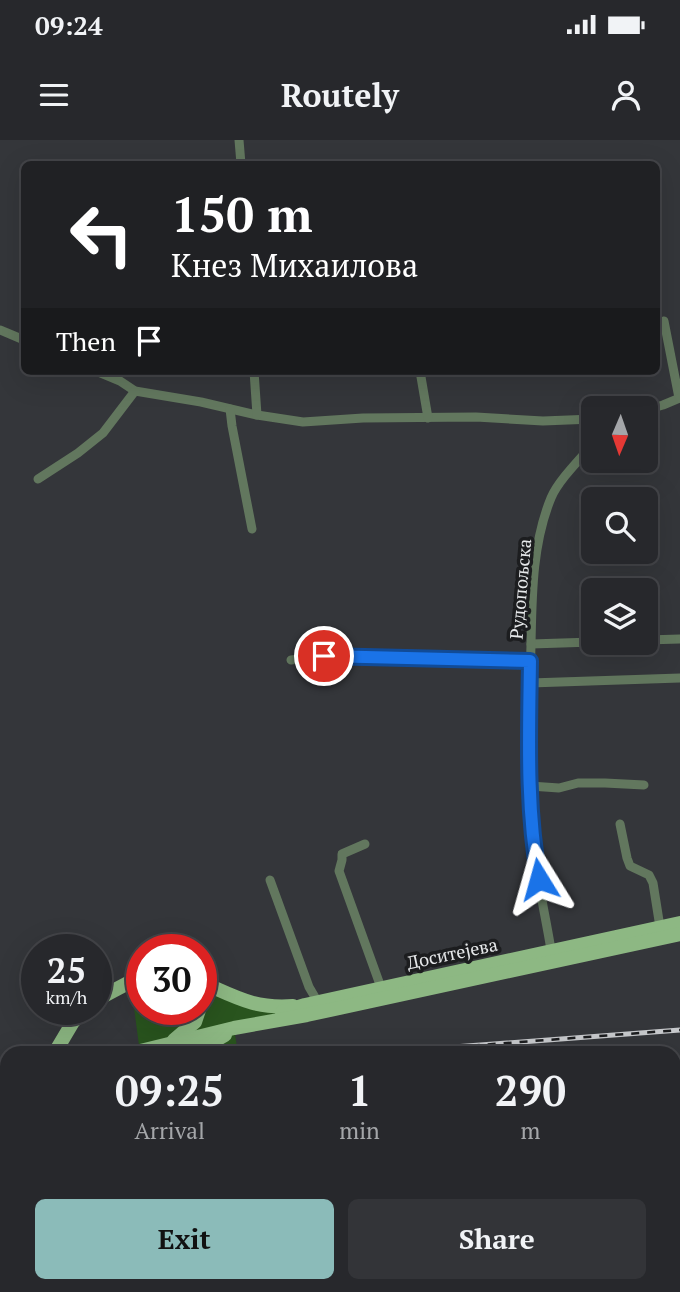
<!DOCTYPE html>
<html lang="en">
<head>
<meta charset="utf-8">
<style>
  :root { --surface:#27282c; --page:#333438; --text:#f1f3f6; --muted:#a4a6a9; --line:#434448; --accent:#8bbbb9 }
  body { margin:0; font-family:"PT Serif",serif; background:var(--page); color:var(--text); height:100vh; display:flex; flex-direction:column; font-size:26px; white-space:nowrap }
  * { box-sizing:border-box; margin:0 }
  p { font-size:23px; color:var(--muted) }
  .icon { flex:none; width:38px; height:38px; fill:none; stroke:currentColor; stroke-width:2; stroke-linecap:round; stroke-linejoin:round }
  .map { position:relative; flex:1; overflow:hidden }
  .panel { position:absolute; left:0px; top:906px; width:681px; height:247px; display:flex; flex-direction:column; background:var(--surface); border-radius:21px 21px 0 0; box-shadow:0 7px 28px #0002,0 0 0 2px var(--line) }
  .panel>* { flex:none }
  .hud { position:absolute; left:21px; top:21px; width:639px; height:214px; border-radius:10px; box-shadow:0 7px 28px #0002,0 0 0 2px var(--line); background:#202124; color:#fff; overflow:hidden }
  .needle { width:46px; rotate:182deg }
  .buttons { position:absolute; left:581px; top:256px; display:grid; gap:14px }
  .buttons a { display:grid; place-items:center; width:77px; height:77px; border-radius:10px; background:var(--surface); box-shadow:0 7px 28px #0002,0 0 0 2px var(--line); font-size:35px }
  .speed { position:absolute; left:21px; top:794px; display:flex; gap:14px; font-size:35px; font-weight:700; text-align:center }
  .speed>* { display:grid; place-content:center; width:91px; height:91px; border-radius:50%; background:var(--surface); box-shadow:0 7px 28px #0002,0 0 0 2px var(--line); line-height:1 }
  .speed small { font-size:18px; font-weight:400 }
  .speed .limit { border:10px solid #d22; background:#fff; color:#111 }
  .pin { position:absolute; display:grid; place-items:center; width:60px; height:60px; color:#fff; margin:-30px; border:4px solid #fff; border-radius:50%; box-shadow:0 2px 7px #0007 }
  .me { position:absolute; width:77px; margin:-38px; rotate:352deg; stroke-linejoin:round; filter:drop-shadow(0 0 5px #0008) }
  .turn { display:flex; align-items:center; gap:24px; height:147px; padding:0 35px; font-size:32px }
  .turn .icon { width:91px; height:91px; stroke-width:2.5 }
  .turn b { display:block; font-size:49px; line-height:60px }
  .then { display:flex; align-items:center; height:66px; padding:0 35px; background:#0003; gap:14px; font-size:26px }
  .eta { display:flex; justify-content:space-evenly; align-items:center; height:119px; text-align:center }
  .eta b { font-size:42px; font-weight:700; line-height:49px }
  .cta { display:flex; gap:14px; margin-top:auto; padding:14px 35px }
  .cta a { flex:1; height:80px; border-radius:10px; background:var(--accent); color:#111; font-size:28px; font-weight:700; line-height:80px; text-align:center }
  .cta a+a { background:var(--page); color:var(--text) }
  .status { display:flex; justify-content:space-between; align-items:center; height:49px; padding:0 35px; background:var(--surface); direction:ltr }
  .status svg { height:19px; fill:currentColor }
  header { display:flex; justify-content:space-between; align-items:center; height:91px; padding:0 35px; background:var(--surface); font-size:32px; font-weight:700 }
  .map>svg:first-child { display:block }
  .green { fill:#29541e }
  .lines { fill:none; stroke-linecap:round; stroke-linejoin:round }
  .street { stroke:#62775e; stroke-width:9 }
  .primary { stroke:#8db883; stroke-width:14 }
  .rail-casing { stroke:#c6c8cb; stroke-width:5 }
  .rail { stroke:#1c1d1f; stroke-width:2.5; stroke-dasharray:8; stroke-linecap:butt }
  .route-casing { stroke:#114b97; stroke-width:18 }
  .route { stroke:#1a73e8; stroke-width:12 }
  .labels { text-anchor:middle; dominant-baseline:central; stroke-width:7; stroke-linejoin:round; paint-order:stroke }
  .street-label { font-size:18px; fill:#e6e8ea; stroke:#1c1d1f }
</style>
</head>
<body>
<div class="status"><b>09:24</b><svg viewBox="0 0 49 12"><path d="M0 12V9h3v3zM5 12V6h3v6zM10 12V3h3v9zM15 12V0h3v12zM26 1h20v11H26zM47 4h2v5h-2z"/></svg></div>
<header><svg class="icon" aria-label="menu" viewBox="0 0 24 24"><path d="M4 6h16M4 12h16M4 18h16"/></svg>Routely<svg class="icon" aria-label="person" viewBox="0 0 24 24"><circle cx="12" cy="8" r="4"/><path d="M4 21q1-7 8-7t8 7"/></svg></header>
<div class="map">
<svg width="680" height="1152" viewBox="0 0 680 1152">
  <rect width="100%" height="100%" fill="#34363a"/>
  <g class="green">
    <polygon points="142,842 142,870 201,870 201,842 241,860 305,865 234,888 238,913 140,913 131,845"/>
    <rect x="64" y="1146" width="71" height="6"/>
    <polygon points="223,1146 368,1146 368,1152 224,1152"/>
  </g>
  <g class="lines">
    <g class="street">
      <polyline points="239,0 241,24"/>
      <polyline points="664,181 679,258"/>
      <polyline points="0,190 24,200"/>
      <polyline points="96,231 120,241 135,251 201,262 257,275 303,282 363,278 476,277 543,281 593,279"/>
      <polyline points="254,231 257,275"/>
      <polyline points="420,231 428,278"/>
      <polyline points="230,269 232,286 252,389"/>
      <polyline points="646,270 663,265 680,258"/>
      <polyline points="38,339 78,313 103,293 135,251"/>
      <polyline points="646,500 680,499"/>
      <polyline points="531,504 593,502"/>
      <polyline points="291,520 324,516 530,521"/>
      <polyline points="530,543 680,538"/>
      <polyline points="530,646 559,648 578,643 605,643 644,645"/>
      <polyline points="620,684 627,718 630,726 649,735 653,743 660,787"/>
      <polyline points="365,704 342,714 342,720 339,731 383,853"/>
      <polyline points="270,740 309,847 319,864"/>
      <path d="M552 816C547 783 539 750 535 717 527 646 529 575 531 505 532 456 532 404 551 358 558 341 580 319 593 304"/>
      <polyline points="0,991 7,989"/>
      <polyline points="26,1146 26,1152"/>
      <polyline points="50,1146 53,1152"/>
      <polyline points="534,1146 579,1152"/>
    </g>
    <g class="primary">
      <path d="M201 842C236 857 254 869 293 866"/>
      <polyline points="96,860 128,843 142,839"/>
      <polyline points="282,872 305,865 680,783"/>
      <polyline points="174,900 195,882 199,870"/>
      <polyline points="54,914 73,882 84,870"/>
      <polyline points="128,914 234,888 307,875 680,794"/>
      <polyline points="178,914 204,907 225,895"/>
      <polyline points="0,943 7,941"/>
      <polyline points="0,957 7,956"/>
    </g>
    <g class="rail-casing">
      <g id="rail">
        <polyline points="360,914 680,890"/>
        <polyline points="0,981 7,979"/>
        <polyline points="674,1010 680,1008"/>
      </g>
    </g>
    <use href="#rail" class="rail"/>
  </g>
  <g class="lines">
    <g class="route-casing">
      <path id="route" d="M324 516 530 521C529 593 526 668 539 739"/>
    </g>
    <use href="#route" class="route"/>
  </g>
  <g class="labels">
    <g class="street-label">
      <text transform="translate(520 449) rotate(-85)">Рудопољска</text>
      <text transform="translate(452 813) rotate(-12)">Доситејева</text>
    </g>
  </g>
</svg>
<div class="buttons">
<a><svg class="needle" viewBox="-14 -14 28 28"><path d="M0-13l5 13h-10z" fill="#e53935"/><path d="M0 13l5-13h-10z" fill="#a4a6a9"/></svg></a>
<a><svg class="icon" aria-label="search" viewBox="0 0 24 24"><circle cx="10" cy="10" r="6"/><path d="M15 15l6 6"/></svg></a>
<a><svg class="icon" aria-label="layers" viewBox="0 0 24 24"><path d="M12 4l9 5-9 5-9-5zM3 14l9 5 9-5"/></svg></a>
</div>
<div class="speed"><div>25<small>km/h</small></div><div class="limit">30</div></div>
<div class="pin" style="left:324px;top:516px;background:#d93025"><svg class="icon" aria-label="arrive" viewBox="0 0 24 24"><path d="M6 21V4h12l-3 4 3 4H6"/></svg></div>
<svg class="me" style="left:539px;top:739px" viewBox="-20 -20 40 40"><path d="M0-17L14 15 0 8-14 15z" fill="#1a73e8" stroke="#fff" stroke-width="4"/></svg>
<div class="hud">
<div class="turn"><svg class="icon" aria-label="left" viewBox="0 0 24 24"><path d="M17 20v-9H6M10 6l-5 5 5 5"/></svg><div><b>150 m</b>Кнез Михаилова</div></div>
<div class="then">Then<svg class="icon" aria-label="arrive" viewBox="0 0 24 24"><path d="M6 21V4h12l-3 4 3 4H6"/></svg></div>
</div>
<section class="panel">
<div class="eta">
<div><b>09:25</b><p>Arrival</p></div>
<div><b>1</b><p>min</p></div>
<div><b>290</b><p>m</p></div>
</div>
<div class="cta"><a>Exit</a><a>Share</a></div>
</section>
</div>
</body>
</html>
